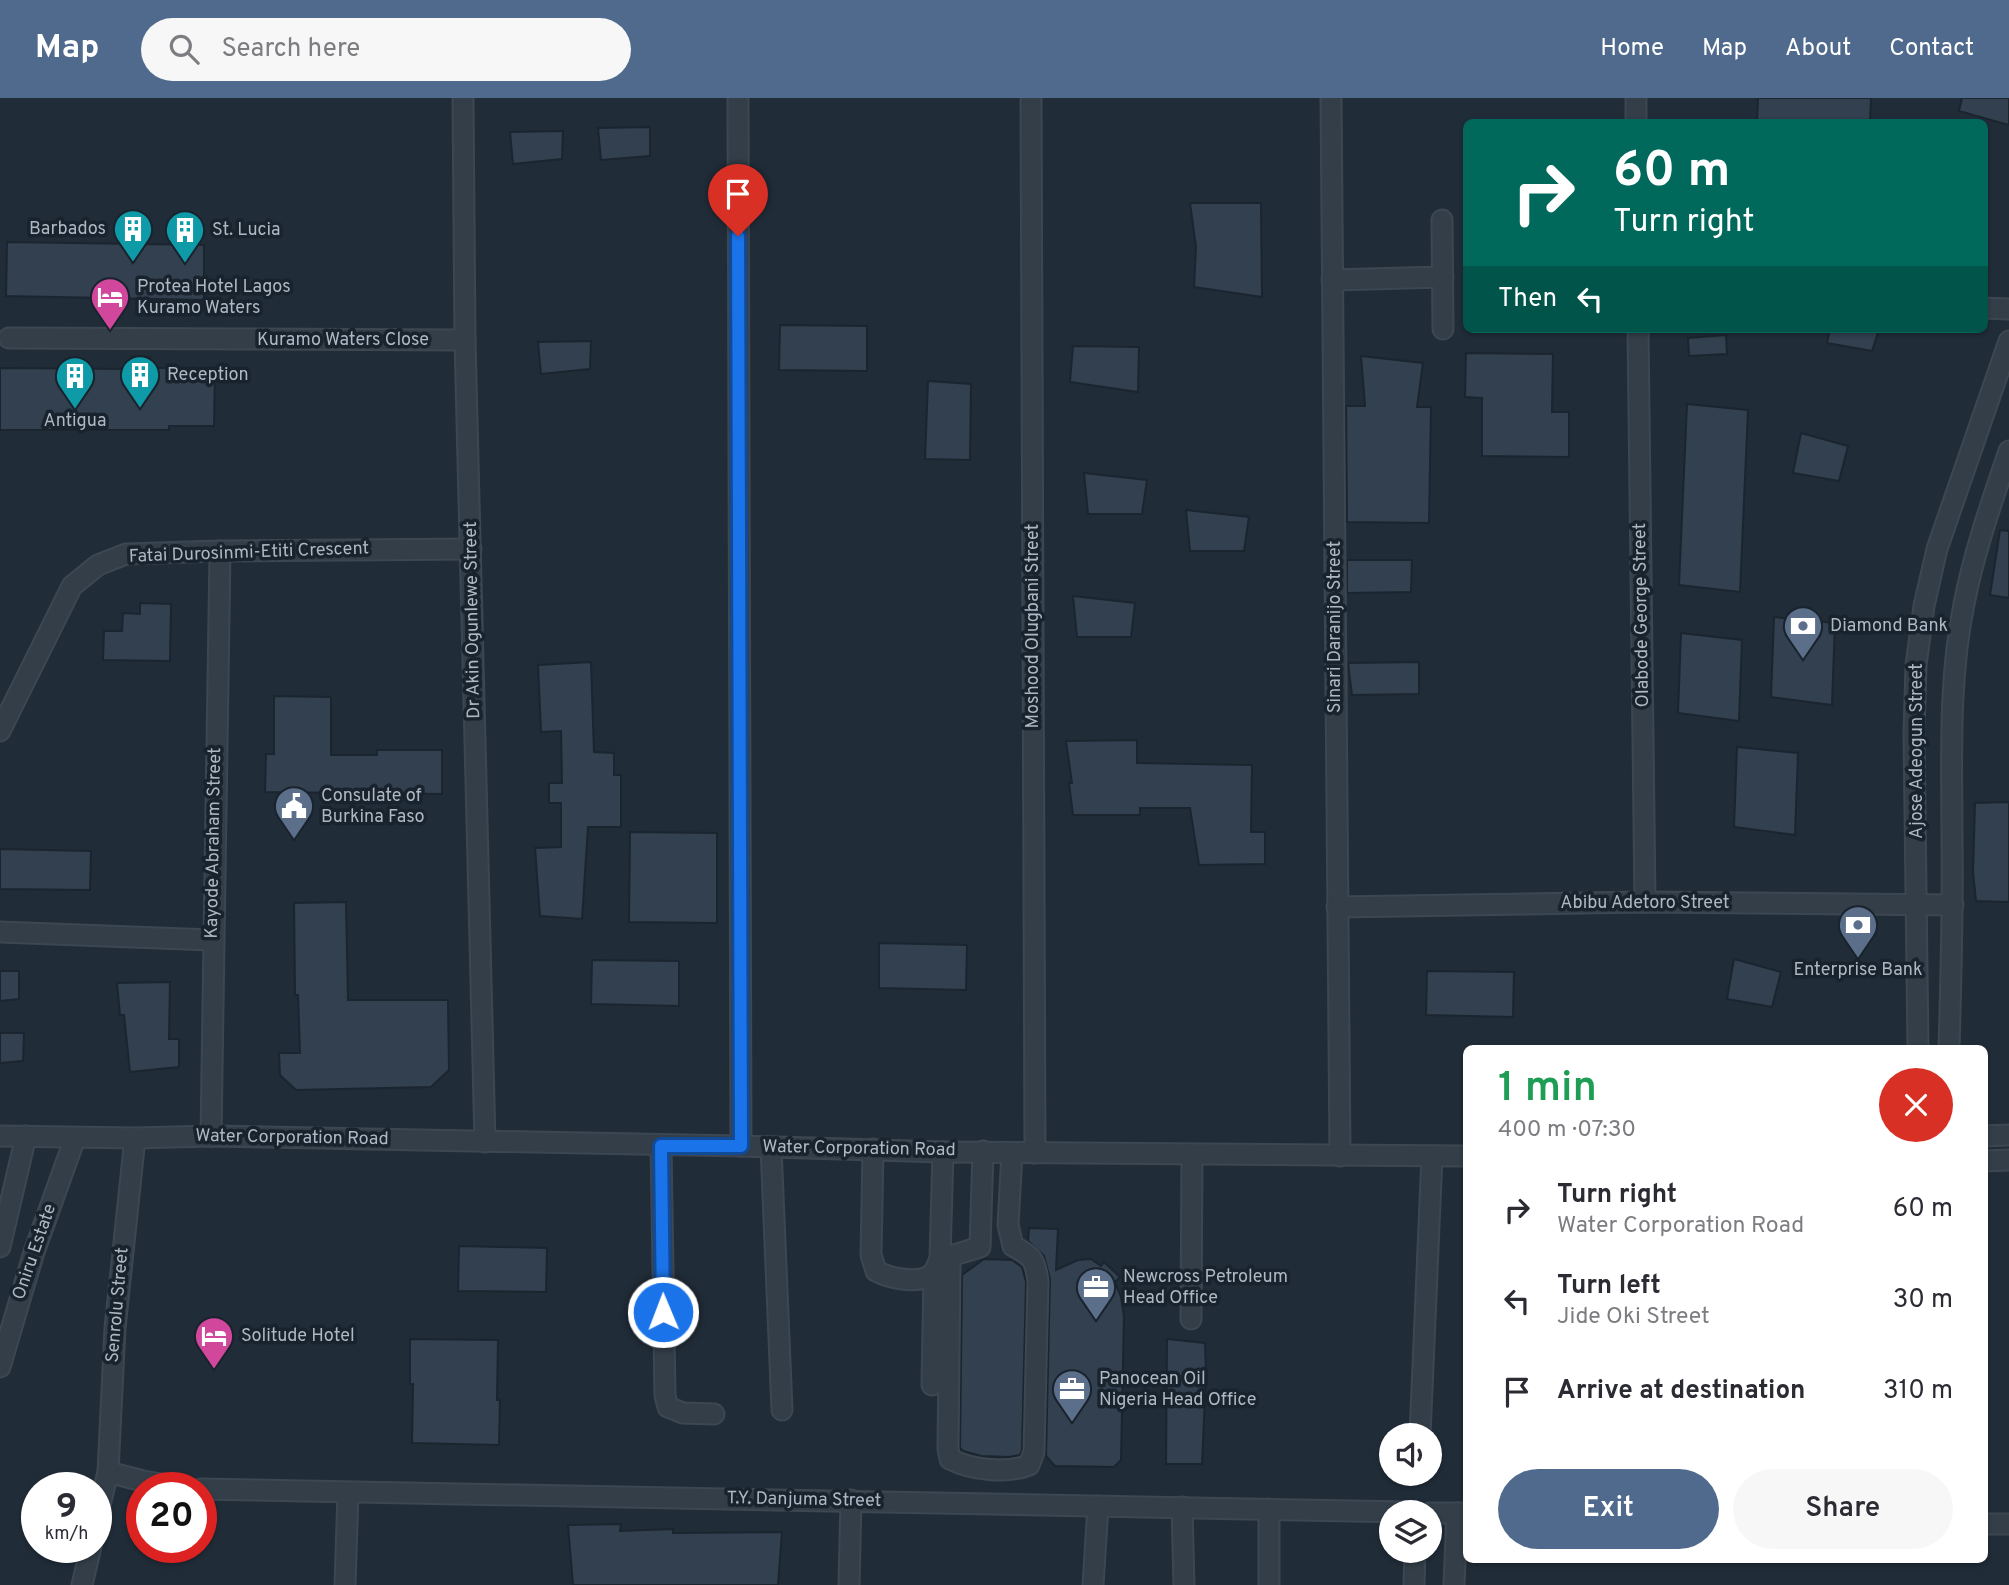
<!DOCTYPE html>
<html lang="en">
<head>
<meta charset="utf-8">
<style>
  :root { --surface:#fff; --page:#f7f7f7; --text:#2b2b33; --muted:#7c7c81; --accent:#506a8d }
  body { margin:0; font-family:Overpass,sans-serif; background:var(--page); color:var(--text); height:100vh; display:flex; flex-direction:column; font-size:26px; white-space:nowrap }
  * { box-sizing:border-box; margin:0 }
  p { font-size:23px; color:var(--muted) }
  .icon { flex:none; width:38px; height:38px; fill:none; stroke:currentColor; stroke-width:2; stroke-linecap:round; stroke-linejoin:round }
  .map { position:relative; flex:1; overflow:hidden }
  .sheet { position:absolute; left:1463px; top:947px; width:525px; height:518px; display:flex; flex-direction:column; background:var(--surface); border-radius:10px; box-shadow:0 2px 5px #0004 }
  .sheet>* { flex:none }
  .top-card { position:absolute; left:1463px; top:21px; width:525px; height:214px; border-radius:10px; box-shadow:0 2px 5px #0004; background:#00695c; color:#fff; overflow:hidden }
  .buttons { position:absolute; left:1379px; top:1325px; display:grid; gap:14px }
  .buttons a { display:grid; place-items:center; width:63px; height:63px; border-radius:50%; background:var(--surface); box-shadow:0 2px 5px #0004; font-size:35px }
  .speed { position:absolute; left:21px; top:1374px; display:flex; gap:14px; font-size:35px; font-weight:700; text-align:center }
  .speed>* { display:grid; place-content:center; width:91px; height:91px; border-radius:50%; background:var(--surface); box-shadow:0 2px 5px #0004; line-height:1 }
  .speed small { font-size:18px; font-weight:400 }
  .speed .limit { border:10px solid #d22; background:#fff; color:#111 }
  .pin { position:absolute; display:grid; place-items:center; width:60px; height:60px; color:#fff; margin:-72px -30px; border-radius:50% 50% 50% 0; rotate:-45deg; box-shadow:0 0 7px #0007 }
  .pin .icon { rotate:45deg }
  .me { position:absolute; width:77px; margin:-38px; rotate:359deg; stroke-linejoin:round; filter:drop-shadow(0 0 5px #0008) }
  .turn { display:flex; align-items:center; gap:24px; height:147px; padding:0 35px; font-size:32px }
  .turn .icon { width:91px; height:91px; stroke-width:2.5 }
  .turn b { display:block; font-size:49px; line-height:60px }
  .then { display:flex; align-items:center; height:66px; padding:0 35px; background:#0003; gap:14px; font-size:26px }
  .round { display:grid; place-items:center; flex:none; width:74px; height:74px; border-radius:37px; background:var(--page) }
  .summary { display:flex; align-items:center; justify-content:space-between; height:119px; padding:0 35px }
  h1 { font-size:42px; font-weight:600; line-height:52px; color:#1e9e55 }
  .cta { display:flex; gap:14px; margin-top:auto; padding:14px 35px }
  .cta a { flex:1; height:80px; border-radius:42px; background:var(--accent); color:#fff; font-size:28px; font-weight:600; line-height:80px; text-align:center }
  .cta a+a { background:var(--page); color:var(--text) }
  ul { padding:0; list-style:none }
  li { display:flex; align-items:center; gap:21px; height:91px; padding:0 35px }
  li div { flex:1 }
  li b { display:block; font-size:26px }
  li em { font-style:normal }
  header { display:flex; align-items:center; gap:42px; box-sizing:border-box; height:98px; padding:0 35px; background:var(--accent); color:#fff }
  header strong { font-size:33px }
  nav { display:flex; gap:38px; margin-inline-start:auto; font-size:24px }
  .search { width:490px; height:63px; background:var(--page); display:flex; align-items:center; gap:18px; box-sizing:border-box; padding:0 24px; border-radius:38px; color:var(--muted); font-size:26px }
  .map>svg:first-child { display:block }
  .building { fill:#32404f; stroke:#1b252f; stroke-width:2 }
  .lines { fill:none; stroke-linecap:round; stroke-linejoin:round }
  .minor-casing { stroke:#3d4752; stroke-width:23 }
  .minor { stroke:#333e48; stroke-width:19 }
  .route-casing { stroke:#114b97; stroke-width:18 }
  .route { stroke:#1a73e8; stroke-width:12 }
  .labels { text-anchor:middle; dominant-baseline:central; stroke-width:7; stroke-linejoin:round; paint-order:stroke }
  .poi-label { font-size:18px; fill:#aeb8c5; stroke:#19232d; text-anchor:start }
  .street-label { font-size:18px; fill:#aeb8c5; stroke:#19232d }
</style>
</head>
<body>
<header>
<strong>Map</strong>
<div class="search"><svg class="icon" aria-label="search" viewBox="0 0 24 24"><circle cx="10" cy="10" r="6"/><path d="M15 15l6 6"/></svg>Search here</div>
<nav><a>Home</a><a>Map</a><a>About</a><a>Contact</a></nav>
</header>
<div class="map">
<svg width="2009" height="1487" viewBox="0 0 2009 1487">
  <rect width="100%" height="100%" fill="#202c38"/>
  <g class="building">
    <polygon points="1758,0 1871,0 1870,24 1757,24"/>
    <polygon points="1962,0 2009,0 2009,27 1959,13"/>
    <polygon points="650,29 650,58 601,62 598,30"/>
    <polygon points="563,33 562,61 513,66 510,34"/>
    <polygon points="1190,105 1261,105 1262,199 1194,189 1196,149"/>
    <polygon points="7,144 204,147 204,202 6,198"/>
    <polygon points="780,227 867,228 867,273 779,272"/>
    <polygon points="1830,231 1879,231 1872,253 1827,245"/>
    <polygon points="1726,237 1727,256 1689,258 1688,240"/>
    <polygon points="591,243 590,271 541,276 538,244"/>
    <polygon points="1073,248 1139,249 1138,294 1070,284"/>
    <polygon points="1466,255 1553,256 1552,314 1569,314 1569,359 1482,358 1482,300 1465,299"/>
    <polygon points="1361,258 1423,265 1417,309 1431,309 1429,425 1347,424 1346,308 1365,308"/>
    <polygon points="131,259 150,259 150,270 215,270 214,328 169,328 169,332 0,332 0,270 131,271"/>
    <polygon points="928,283 971,286 970,362 925,361"/>
    <polygon points="1687,306 1748,312 1740,494 1679,487"/>
    <polygon points="1801,335 1848,348 1839,383 1793,375"/>
    <polygon points="1084,375 1147,382 1142,416 1088,416"/>
    <polygon points="1186,412 1249,419 1244,453 1190,453"/>
    <polygon points="2000,432 2009,433 2009,500 1990,497"/>
    <polygon points="1347,462 1412,462 1411,494 1347,495"/>
    <polygon points="1073,498 1135,505 1131,539 1077,539"/>
    <polygon points="140,505 171,506 170,563 103,562 104,533 122,533 123,515 140,516"/>
    <polygon points="1774,519 1835,525 1832,607 1771,599"/>
    <polygon points="1681,535 1742,542 1739,623 1678,615"/>
    <polygon points="591,564 594,654 614,655 614,677 621,677 621,729 588,729 582,821 540,818 535,750 561,749 561,705 549,705 549,685 562,685 561,633 541,634 538,567"/>
    <polygon points="1419,564 1419,596 1352,597 1348,565"/>
    <polygon points="274,598 331,599 331,657 377,657 377,652 442,652 442,696 265,694 266,656 274,656"/>
    <polygon points="1137,642 1137,665 1252,667 1251,734 1265,734 1265,766 1199,767 1190,710 1140,710 1140,717 1073,717 1069,685 1072,685 1066,643"/>
    <polygon points="1737,649 1798,655 1795,737 1734,729"/>
    <polygon points="2009,704 2009,804 1976,803 1973,774 1975,705"/>
    <polygon points="630,734 717,735 717,825 629,824"/>
    <polygon points="0,751 91,753 90,792 0,791"/>
    <polygon points="346,804 348,902 448,902 449,972 431,989 296,992 280,977 279,955 300,955 298,897 295,897 294,805"/>
    <polygon points="879,845 967,847 966,892 879,890"/>
    <polygon points="1734,861 1781,874 1772,909 1727,901"/>
    <polygon points="592,862 679,863 679,908 591,906"/>
    <polygon points="0,873 19,873 19,901 0,903"/>
    <polygon points="1427,873 1514,874 1513,919 1426,917"/>
    <polygon points="170,884 169,941 179,941 179,969 130,974 124,917 120,917 117,885"/>
    <polygon points="0,935 24,935 23,963 0,965"/>
    <polygon points="1029,1130 1058,1131 1056,1172 1078,1162 1091,1161 1101,1168 1104,1164 1120,1179 1115,1184 1121,1199 1124,1218 1121,1362 1114,1369 1055,1368 1046,1358 1050,1181 1044,1158 1028,1143"/>
    <polygon points="459,1148 547,1150 546,1194 458,1193"/>
    <polygon points="984,1161 1012,1162 1022,1169 1026,1184 1022,1352 1020,1357 1009,1359 981,1358 963,1353 960,1350 962,1177"/>
    <polygon points="410,1241 498,1242 497,1302 500,1302 499,1347 412,1345 413,1286 410,1286"/>
    <polygon points="1167,1241 1205,1245 1206,1275 1202,1366 1166,1366"/>
    <polygon points="621,1426 620,1433 673,1431 673,1435 782,1434 778,1487 573,1487 568,1427"/>
  </g>
  <g class="lines">
    <g class="minor-casing">
      <g id="minor">
        <polyline points="463,0 465,242 485,1044"/>
        <polyline points="738,0 741,1048"/>
        <polyline points="1031,0 1035,1055"/>
        <polyline points="1331,0 1340,1058"/>
        <polyline points="1636,0 1636,24"/>
        <polyline points="1442,122 1443,231"/>
        <polyline points="1332,182 1443,179"/>
        <polyline points="1984,210 2009,211"/>
        <polyline points="1638,231 1645,804"/>
        <polyline points="9,240 465,242"/>
        <polyline points="0,633 72,488 98,467 126,456 220,453 471,451"/>
        <polyline points="1337,809 1645,804 1953,807"/>
        <polyline points="0,834 212,842"/>
        <polyline points="1918,950 1914,635 1916,567 1924,508 1937,451 2009,243"/>
        <path d="M1949 950C1951 881 1953 813 1952 744 1952 665 1948 584 1964 506 1974 454 1992 403 2009 353"/>
        <polyline points="0,1038 135,1040 211,1038 741,1048 943,1054 1466,1058"/>
        <polyline points="211,1038 220,453"/>
        <polyline points="1984,1038 2009,1037"/>
        <polyline points="661,1048 665,1298 668,1309 683,1315 714,1316"/>
        <polyline points="771,1049 782,1312"/>
        <path d="M873 1051 871 1157 876 1173C889 1180 919 1187 932 1176 936 1172 938 1166 940 1160L943 1054"/>
        <path d="M983 1053 980 1149 951 1158 950 1165 948 1351 950 1361C971 1372 1007 1376 1029 1367L1034 1354 1038 1183C1035 1160 1032 1159 1013 1148L1008 1127 1012 1055"/>
        <polyline points="1984,1063 2009,1062"/>
        <polyline points="0,1149 26,1038"/>
        <polyline points="1191,1221 1192,1056"/>
        <polyline points="0,1269 34,1154 75,1040"/>
        <polyline points="932,1287 934,1175"/>
        <polyline points="1420,1337 1432,1058"/>
        <polyline points="108,1374 143,1383 186,1390"/>
        <polyline points="201,1391 1407,1414"/>
        <polyline points="1182,1409 1184,1487"/>
        <polyline points="1430,1415 1466,1415"/>
        <polyline points="96,1424 108,1374 115,1230 135,1040"/>
        <polyline points="1984,1426 2009,1426"/>
        <polyline points="82,1487 91,1449"/>
        <polyline points="345,1487 348,1395"/>
        <polyline points="849,1487 851,1402"/>
        <polyline points="1093,1487 1098,1408"/>
        <polyline points="1269,1487 1269,1411"/>
        <polyline points="1414,1487 1415,1452"/>
        <polyline points="1454,1487 1457,1415"/>
      </g>
    </g>
    <use href="#minor" class="minor"/>
  </g>
  <g class="lines">
    <g class="route-casing">
      <polyline id="route" points="663,1214 661,1048 741,1048 738,138"/>
    </g>
    <use href="#route" class="route"/>
  </g>
  <defs>
    <g id="building-pin" transform="scale(2.0125)"><path d="M0 17L-7.5 6A9.5 9.5 0 1 1 7.5 6Z" fill="#0f9aa8" stroke="#19232d"/><path d="M-4-6H4V6H1V3H-1V6H-4ZM-2.5-4.3h1.7v1.8h-1.7ZM.8-4.3h1.7v1.8H.8ZM-2.5-1h1.7V.8h-1.7ZM.8-1h1.7V.8H.8Z" fill="#fff"/></g>
    <g id="hotel-pin" transform="scale(2.0125)"><path d="M0 17L-7.5 6A9.5 9.5 0 1 1 7.5 6Z" fill="#d1479c" stroke="#19232d"/><path d="M-6-4.5h1.5V1H6V5H4.5V3h-9V5H-6ZM-4 0a1.8 1.8 0 1 1 3.6 0ZM.5 0V-2.5h3Q6-2.5 6 0Z" fill="#fff"/></g>
    <g id="bank-pin" transform="scale(2.0125)"><path d="M0 17L-7.5 6A9.5 9.5 0 1 1 7.5 6Z" fill="#5c6f8a" stroke="#19232d"/><path d="M-6-4H6V4H-6ZM0-2.3a2.3 2.3 0 1 0 0 4.6a2.3 2.3 0 1 0 0-4.6Z" fill="#fff"/></g>
    <g id="civic-pin" transform="scale(2.0125)"><path d="M0 17L-7.5 6A9.5 9.5 0 1 1 7.5 6Z" fill="#5c6f8a" stroke="#19232d"/><path d="M-.6-6.5H3V-4.5H.6V-3L4-1V1h2V6H-6V1h2V-1L-.6-3ZM-1.2 2.5V6h2.4V2.5Z" fill="#fff"/></g>
    <g id="office-pin" transform="scale(2.0125)"><path d="M0 17L-7.5 6A9.5 9.5 0 1 1 7.5 6Z" fill="#5c6f8a" stroke="#19232d"/><path d="M-6-3h4V-5.5h4V-3h4V5H-6ZM-1-4.5V-3h2v-1.5ZM-6 0V1H6V0Z" fill="#fff"/></g>
  </defs>
  <g fill-rule="evenodd">
    <use href="#building-pin" x="133" y="131"/>
    <use href="#building-pin" x="185" y="132"/>
    <use href="#hotel-pin" x="110" y="199"/>
    <use href="#building-pin" x="140" y="277"/>
    <use href="#building-pin" x="75" y="278"/>
    <use href="#bank-pin" x="1803" y="528"/>
    <use href="#civic-pin" x="294" y="708"/>
    <use href="#bank-pin" x="1858" y="827"/>
    <use href="#office-pin" x="1096" y="1189"/>
    <use href="#hotel-pin" x="214" y="1238"/>
    <use href="#office-pin" x="1072" y="1291"/>
  </g>
  <g class="labels">
    <g class="poi-label">
      <text x="106" y="131" text-anchor="end">Barbados</text>
      <text x="212" y="132">St. Lucia</text>
      <text x="137" y="189">Protea Hotel Lagos<tspan x="137" dy="21">Kuramo Waters</tspan></text>
      <text x="167" y="277">Reception</text>
      <text x="75" y="323" text-anchor="middle">Antigua</text>
      <text x="1830" y="528">Diamond Bank</text>
      <text x="321" y="698">Consulate of<tspan x="321" dy="21">Burkina Faso</tspan></text>
      <text x="1858" y="872" text-anchor="middle">Enterprise Bank</text>
      <text x="1123" y="1179">Newcross Petroleum<tspan x="1123" dy="21">Head Office</tspan></text>
      <text x="241" y="1238">Solitude Hotel</text>
      <text x="1099" y="1281">Panocean Oil<tspan x="1099" dy="21">Nigeria Head Office</tspan></text>
    </g>
    <g class="street-label">
      <text x="343" y="242">Kuramo Waters Close</text>
      <text transform="translate(249 455) rotate(-2)">Fatai Durosinmi-Etiti Crescent</text>
      <text transform="translate(1642 517) rotate(-91)">Olabode George Street</text>
      <text transform="translate(473 522) rotate(-91)">Dr Akin Ogunlewe Street</text>
      <text transform="translate(1033 528) rotate(-90)">Moshood Olugbani Street</text>
      <text transform="translate(1335 529) rotate(-90)">Sinari Daranijo Street</text>
      <text transform="translate(1917 653) rotate(-90)">Ajose Adeogun Street</text>
      <text transform="translate(214 745) rotate(-89)">Kayode Abraham Street</text>
      <text x="1645" y="805">Abibu Adetoro Street</text>
      <text transform="translate(292 1040) rotate(1)">Water Corporation Road</text>
      <text transform="translate(859 1051) rotate(1)">Water Corporation Road</text>
      <text transform="translate(35 1154) rotate(-71)">Oniru Estate</text>
      <text transform="translate(118 1207) rotate(-85)">Senrolu Street</text>
      <text transform="translate(804 1402) rotate(1)">T.Y. Danjuma Street</text>
    </g>
  </g>
</svg>
<div class="buttons">
<a><svg class="icon" aria-label="sound" viewBox="0 0 24 24"><path d="M4 9h4l5-4v14l-5-4H4zM17 9q2 3 0 6"/></svg></a>
<a><svg class="icon" aria-label="layers" viewBox="0 0 24 24"><path d="M12 4l9 5-9 5-9-5zM3 14l9 5 9-5"/></svg></a>
</div>
<div class="speed"><div>9<small>km/h</small></div><div class="limit">20</div></div>
<div class="pin" style="left:738px;top:138px;background:#d93025"><svg class="icon" aria-label="arrive" viewBox="0 0 24 24"><path d="M6 21V4h12l-3 4 3 4H6"/></svg></div>
<svg class="me" style="left:663px;top:1214px" viewBox="-20 -20 40 40"><circle r="17" fill="#1a73e8" stroke="#fff" stroke-width="3"/><path d="M0-11L8 9 0 5-8 9z" fill="#fff"/></svg>
<div class="top-card">
<div class="turn"><svg class="icon" aria-label="right" viewBox="0 0 24 24"><path d="M7 20v-9h11M14 6l5 5-5 5"/></svg><div><b>60 m</b>Turn right</div></div>
<div class="then">Then<svg class="icon" aria-label="left" viewBox="0 0 24 24"><path d="M17 20v-9H6M10 6l-5 5 5 5"/></svg></div>
</div>
<section class="sheet">
<div class="summary"><div><h1>1 min</h1><p>400 m · 07:30</p></div><a class="round" style="background:#d93025;color:#fff"><svg class="icon" aria-label="close" viewBox="0 0 24 24"><path d="M6 6l12 12M18 6L6 18"/></svg></a></div>
<ul>
<li><svg class="icon" aria-label="right" viewBox="0 0 24 24"><path d="M7 20v-9h11M14 6l5 5-5 5"/></svg><div><b>Turn right</b><p>Water Corporation Road</p></div><em>60 m</em></li>
<li><svg class="icon" aria-label="left" viewBox="0 0 24 24"><path d="M17 20v-9H6M10 6l-5 5 5 5"/></svg><div><b>Turn left</b><p>Jide Oki Street</p></div><em>30 m</em></li>
<li><svg class="icon" aria-label="arrive" viewBox="0 0 24 24"><path d="M6 21V4h12l-3 4 3 4H6"/></svg><div><b>Arrive at destination</b></div><em>310 m</em></li>
</ul>
<div class="cta"><a>Exit</a><a>Share</a></div>
</section>
</div>
</body>
</html>
